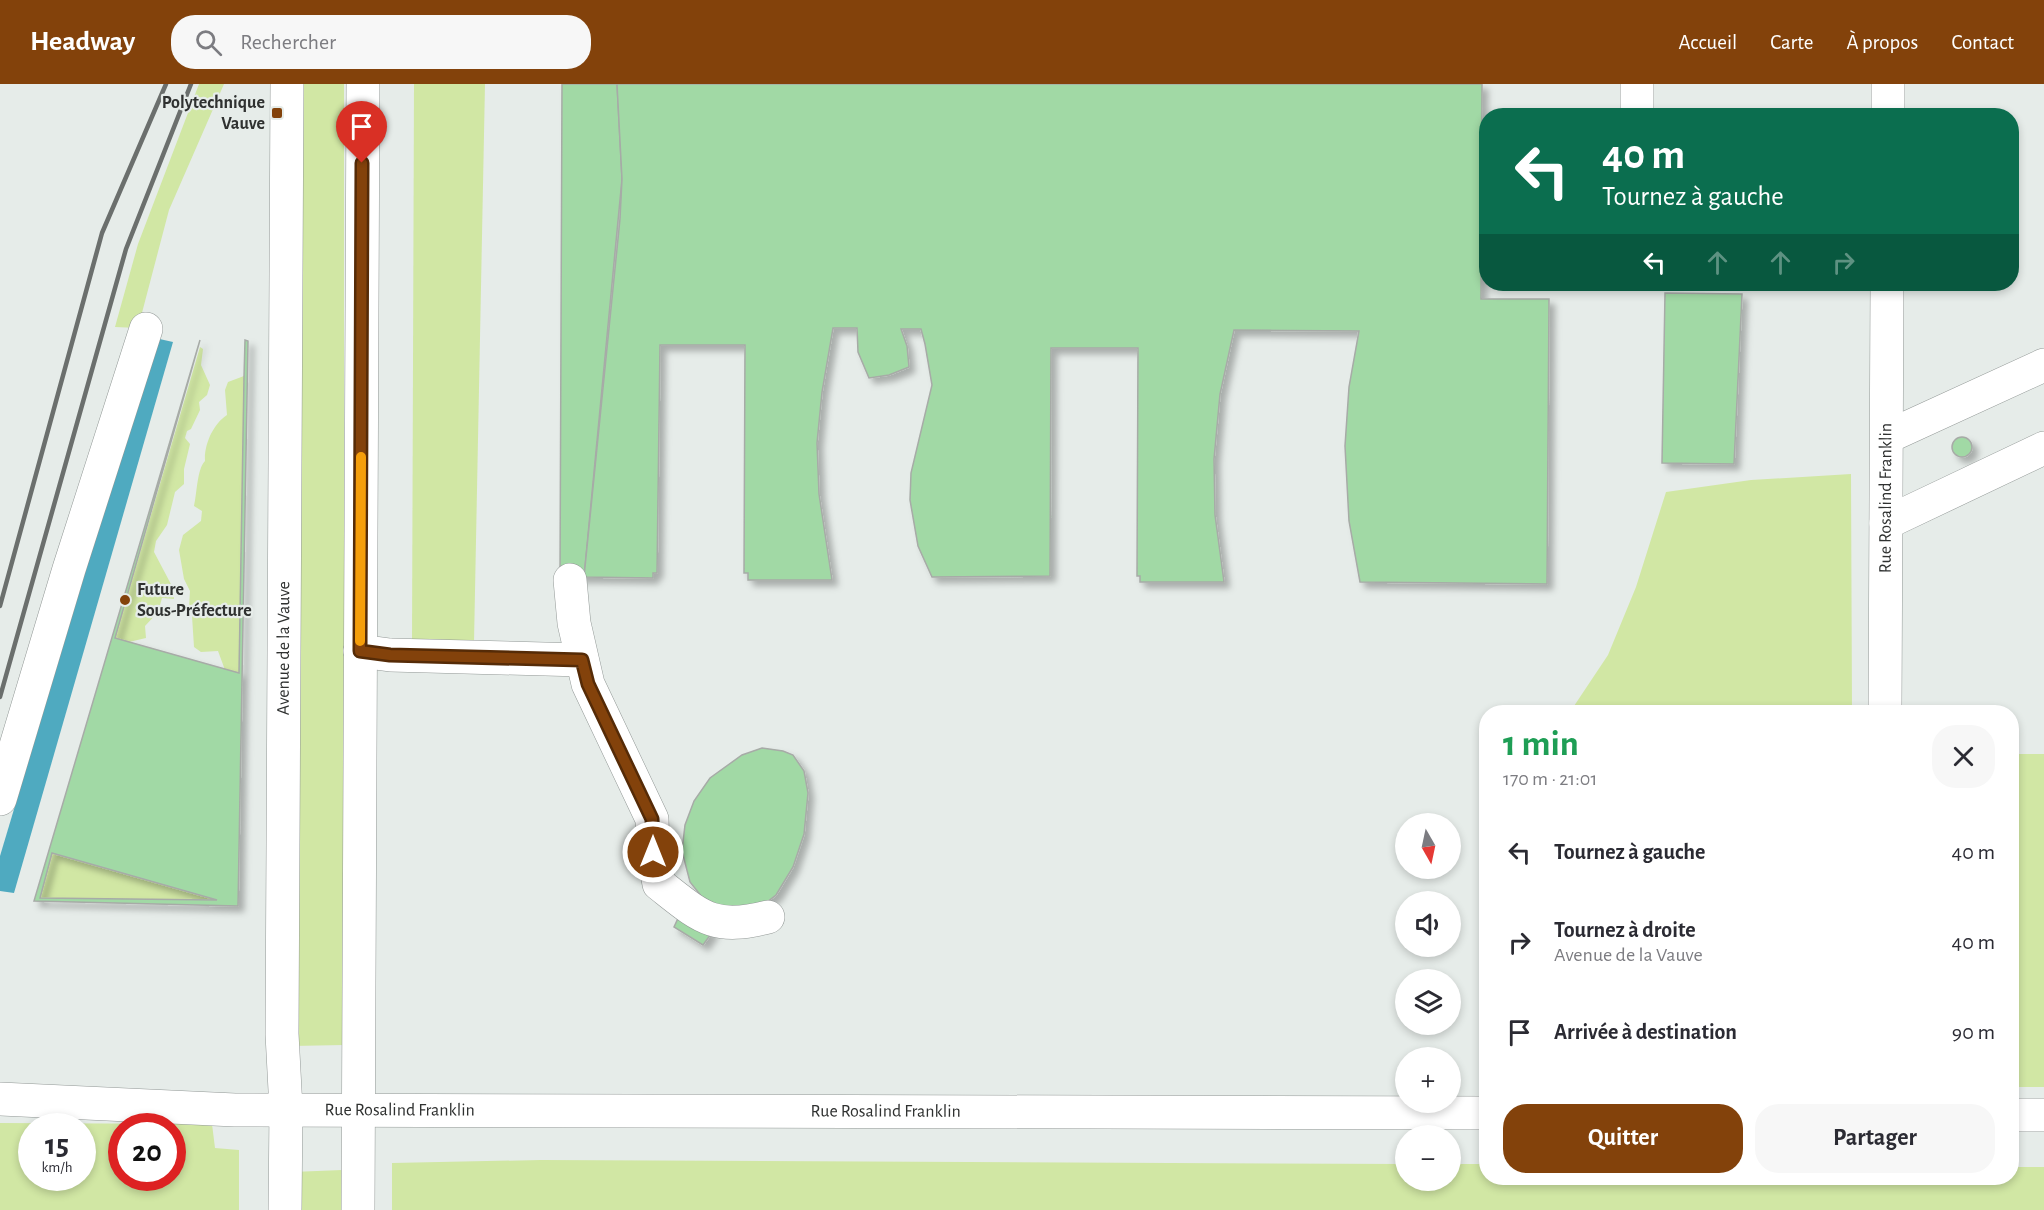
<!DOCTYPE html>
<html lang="fr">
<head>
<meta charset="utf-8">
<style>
  :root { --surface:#fff; --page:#f7f7f7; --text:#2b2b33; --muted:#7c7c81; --accent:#83420b }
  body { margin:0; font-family:"Alegreya Sans",sans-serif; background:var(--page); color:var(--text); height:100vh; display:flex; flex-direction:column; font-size:22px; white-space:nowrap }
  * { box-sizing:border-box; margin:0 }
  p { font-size:20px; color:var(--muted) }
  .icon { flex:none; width:33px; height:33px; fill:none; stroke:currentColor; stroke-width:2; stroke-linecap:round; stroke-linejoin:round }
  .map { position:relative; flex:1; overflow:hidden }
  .sheet { position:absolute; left:1479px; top:621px; width:540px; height:480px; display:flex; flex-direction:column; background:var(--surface); border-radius:24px; box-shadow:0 3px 9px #0003 }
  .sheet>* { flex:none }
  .banner { position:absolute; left:1479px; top:24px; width:540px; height:183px; border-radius:24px; box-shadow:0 3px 9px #0003; background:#0b6e4f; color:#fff; overflow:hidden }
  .needle { width:39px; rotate:171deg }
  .buttons { position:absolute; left:1395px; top:729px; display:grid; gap:12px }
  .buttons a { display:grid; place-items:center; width:66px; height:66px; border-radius:50%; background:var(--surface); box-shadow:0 3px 9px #0003; font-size:30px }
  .speed { position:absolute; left:18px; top:1029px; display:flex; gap:12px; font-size:30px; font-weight:700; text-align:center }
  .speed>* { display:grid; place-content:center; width:78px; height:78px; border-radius:50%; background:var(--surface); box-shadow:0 3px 9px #0003; line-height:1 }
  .speed small { font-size:15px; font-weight:400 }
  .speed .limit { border:9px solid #d22; background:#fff; color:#111 }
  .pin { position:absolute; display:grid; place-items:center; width:51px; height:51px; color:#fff; margin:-62px -26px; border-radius:50% 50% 50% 0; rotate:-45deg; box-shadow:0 0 6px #0007 }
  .pin .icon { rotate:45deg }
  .me { position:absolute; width:66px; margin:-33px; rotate:0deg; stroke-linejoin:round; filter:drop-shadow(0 0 4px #0008) }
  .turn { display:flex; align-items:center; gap:21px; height:126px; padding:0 24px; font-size:27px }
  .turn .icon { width:78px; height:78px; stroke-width:2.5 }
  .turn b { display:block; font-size:42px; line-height:51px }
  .lanes { display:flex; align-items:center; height:57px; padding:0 24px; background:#0003; justify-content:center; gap:30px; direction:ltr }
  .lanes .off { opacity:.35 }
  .round { display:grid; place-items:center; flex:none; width:63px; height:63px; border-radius:24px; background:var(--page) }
  .head { display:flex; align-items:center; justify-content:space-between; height:102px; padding:0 24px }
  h1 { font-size:36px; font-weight:700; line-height:45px; color:#1e9e55 }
  .button { display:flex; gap:12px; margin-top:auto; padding:12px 24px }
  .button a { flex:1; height:69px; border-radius:24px; background:var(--accent); color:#fff; font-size:24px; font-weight:700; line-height:69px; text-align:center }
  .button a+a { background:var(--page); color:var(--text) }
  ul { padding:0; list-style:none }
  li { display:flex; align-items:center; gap:18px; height:90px; padding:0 24px }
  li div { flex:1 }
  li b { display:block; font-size:22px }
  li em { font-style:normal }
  header { display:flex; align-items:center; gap:36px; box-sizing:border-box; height:84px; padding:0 30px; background:var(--accent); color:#fff }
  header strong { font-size:28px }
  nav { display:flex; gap:33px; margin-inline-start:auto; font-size:21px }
  .search { width:420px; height:54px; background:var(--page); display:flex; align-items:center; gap:15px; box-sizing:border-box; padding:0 21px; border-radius:24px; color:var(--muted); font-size:22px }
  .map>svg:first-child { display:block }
  .green { fill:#d1e7a4; fill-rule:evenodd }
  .water { fill:#4faac0 }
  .building { fill:#a1d9a5; stroke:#a7aba7; stroke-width:1.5; fill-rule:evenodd; filter:url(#shadow) }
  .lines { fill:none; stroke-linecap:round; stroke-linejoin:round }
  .minor-casing { stroke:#929896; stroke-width:34 }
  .major-casing { stroke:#929896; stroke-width:34 }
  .minor { stroke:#fff; stroke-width:33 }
  .major { stroke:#fff; stroke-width:33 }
  .rail { stroke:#6b6f6d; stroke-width:4.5 }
  .route-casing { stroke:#552b07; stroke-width:15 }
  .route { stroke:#83420b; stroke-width:10 }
  .slow { stroke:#f59e0b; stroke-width:10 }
  .poi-dot { fill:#83420b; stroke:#e6ece9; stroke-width:2 }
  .labels { text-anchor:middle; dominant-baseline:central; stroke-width:4.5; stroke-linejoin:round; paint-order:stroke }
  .poi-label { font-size:18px; font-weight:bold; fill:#2f3130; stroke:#e6ece9; text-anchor:end }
  .street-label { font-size:18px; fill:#2f3130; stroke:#e6ece9 }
</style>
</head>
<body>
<header>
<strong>Headway</strong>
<div class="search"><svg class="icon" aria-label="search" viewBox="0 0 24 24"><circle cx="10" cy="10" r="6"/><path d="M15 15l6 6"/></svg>Rechercher</div>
<nav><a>Accueil</a><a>Carte</a><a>À propos</a><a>Contact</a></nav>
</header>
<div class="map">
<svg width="2044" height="1126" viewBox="0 0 2044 1126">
  <defs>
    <filter id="shadow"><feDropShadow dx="5.5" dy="5.5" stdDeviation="3" flood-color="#0004"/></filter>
  </defs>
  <rect width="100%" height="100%" fill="#e6ece9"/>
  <g class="green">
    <polygon points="199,0 224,0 169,126 138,244 115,243 138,160"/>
    <polygon points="297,0 344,0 344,961 292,962"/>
    <polygon points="414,0 485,0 474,558 412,557"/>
    <polygon points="200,263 203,265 201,281 210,301 207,311 199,318 200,326 191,345 187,347 185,354 190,360 184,385 184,400 175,408 167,441 156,457 154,468 173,504 174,515 162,514 158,528 145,542 146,554 129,558 115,554"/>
    <path d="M244 292 239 589 225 586 218 567 201 568 194 563 192 532 189 523 190 507 184 495 179 466 183 451 201 437 202 427 194 422C197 410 197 385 205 377 204 361 213 340 227 331L225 306 228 298Z"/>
    <polygon points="1851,390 1852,628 1570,628 1608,571 1636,503 1666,408 1751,396"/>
    <rect x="2012" y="670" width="32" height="333"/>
    <polygon points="52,769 217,816 40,814"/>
    <path d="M0 1039 212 1040 215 1064 239 1066V1126H0ZM32 1042H82V1094H32ZM122 1042H172V1094H122Z"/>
    <polygon points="541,1076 1405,1080 1406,1096 1450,1096 1451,1080 1486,1080 1486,1094 2012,1094 2012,1083 2044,1083 2044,1126 392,1126 392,1079"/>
    <polygon points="342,1086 342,1126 291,1126 292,1088"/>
  </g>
  <polygon class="water" points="155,254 173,258 14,809 0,807 0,772"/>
  <g class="building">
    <polygon points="562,0 617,0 622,95 584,493 560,494"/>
    <polygon points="617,0 1482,0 1481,215 1549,215 1547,500 1360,498 1349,437 1345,362 1349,303 1359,247 1234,246 1220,310 1214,375 1215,431 1224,498 1140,498 1140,492 1137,492 1138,264 1051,264 1050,492 932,493 918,462 910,416 911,389 932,301 925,260 921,245 901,245 907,262 909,283 889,291 869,294 858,268 857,244 833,244 822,308 817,359 819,410 832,496 748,496 748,489 744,489 745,261 660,261 657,489 653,489 653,494 584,493 620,135 622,95"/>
    <polygon points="1665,209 1742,210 1734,380 1662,379"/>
    <path d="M200 256 115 554 239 589 244 293 245 256 248 257 238 822 34 817ZM52 769 217 816 40 814Z"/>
    <circle cx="1962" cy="363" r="10"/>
    <polygon points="762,664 783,667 793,671 804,687 808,709 804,750 793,783 776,811 767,818 724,825 702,813 690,798 682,767 685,741 694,717 710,694 742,671"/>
    <polygon points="680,830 713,847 703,861 674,843"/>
  </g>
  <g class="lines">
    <g class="minor-casing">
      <g id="minor">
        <polyline points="1637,32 1637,0"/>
        <polyline points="1888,32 1888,0"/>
        <polyline points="1887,353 2044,281"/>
        <polyline points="1886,439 2044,364"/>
        <path d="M570 496 574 539 588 600 652 735 653 768 659 800C701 833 713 847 768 833"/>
        <polyline points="360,567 390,571 582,576"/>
        <path id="s1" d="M1885 628 1887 200"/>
        <polyline points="0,715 69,485 146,245"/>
        <path id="s2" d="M0 1015 235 1026 1486 1029"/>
        <polyline points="2012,1031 2044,1031"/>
      </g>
    </g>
    <g class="major-casing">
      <g id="major">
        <path id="s3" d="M285 1126 286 1025 282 950 287 0"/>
        <polyline points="358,1126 363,0"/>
      </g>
    </g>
    <use href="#minor" class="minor"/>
    <use href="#major" class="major"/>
    <g class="rail">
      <polyline points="0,522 102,149 166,0"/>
      <polyline points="0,613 126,165 191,0"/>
    </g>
  </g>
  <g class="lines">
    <g class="route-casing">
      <polyline id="route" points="362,79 360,567 390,571 582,576 588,600 652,735 653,768"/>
    </g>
    <use href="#route" class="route"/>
    <polyline class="slow" points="360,557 361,373"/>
  </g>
  <g class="poi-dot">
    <rect x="271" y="23" width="12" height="12" rx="3"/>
    <circle cx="125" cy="516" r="6"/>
  </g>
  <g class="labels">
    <g class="poi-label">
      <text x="265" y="19">Polytechnique<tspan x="265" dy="21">Vauve</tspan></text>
      <text x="137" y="506" text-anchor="start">Future<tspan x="137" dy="21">Sous-Préfecture</tspan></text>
    </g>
    <g class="street-label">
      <text stroke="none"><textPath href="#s1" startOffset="214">Rue Rosalind Franklin</textPath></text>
      <text stroke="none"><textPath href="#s3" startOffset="562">Avenue de la Vauve</textPath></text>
      <text stroke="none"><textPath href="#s2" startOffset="400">Rue Rosalind Franklin</textPath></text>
      <text stroke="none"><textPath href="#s2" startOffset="886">Rue Rosalind Franklin</textPath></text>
    </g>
  </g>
</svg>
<div class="buttons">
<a><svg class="needle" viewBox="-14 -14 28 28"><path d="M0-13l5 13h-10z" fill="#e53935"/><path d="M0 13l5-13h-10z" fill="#7c7c81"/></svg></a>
<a><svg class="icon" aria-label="sound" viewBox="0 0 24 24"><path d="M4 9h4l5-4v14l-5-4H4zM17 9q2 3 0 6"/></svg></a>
<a><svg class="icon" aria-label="layers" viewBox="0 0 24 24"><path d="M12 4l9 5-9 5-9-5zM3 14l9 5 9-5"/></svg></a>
<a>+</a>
<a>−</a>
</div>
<div class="speed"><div>15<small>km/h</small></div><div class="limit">20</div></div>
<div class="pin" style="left:362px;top:79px;background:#d93025"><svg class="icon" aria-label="arrive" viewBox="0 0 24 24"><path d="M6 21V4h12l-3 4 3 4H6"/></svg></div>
<svg class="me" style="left:653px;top:768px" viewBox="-20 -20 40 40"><circle r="17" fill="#83420b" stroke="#fff" stroke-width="3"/><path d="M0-11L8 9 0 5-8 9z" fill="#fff"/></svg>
<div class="banner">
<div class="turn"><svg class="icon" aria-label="left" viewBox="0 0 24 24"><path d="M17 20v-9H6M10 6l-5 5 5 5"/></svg><div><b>40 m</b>Tournez à gauche</div></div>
<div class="lanes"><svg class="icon" aria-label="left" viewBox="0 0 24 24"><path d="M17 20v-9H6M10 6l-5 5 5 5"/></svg><svg class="icon off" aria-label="ahead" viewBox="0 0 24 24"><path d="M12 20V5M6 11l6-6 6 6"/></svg><svg class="icon off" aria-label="ahead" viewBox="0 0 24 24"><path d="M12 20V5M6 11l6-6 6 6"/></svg><svg class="icon off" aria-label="right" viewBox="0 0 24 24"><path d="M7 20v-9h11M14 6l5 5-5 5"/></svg></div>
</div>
<section class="sheet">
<div class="head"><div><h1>1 min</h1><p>170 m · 21:01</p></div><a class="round"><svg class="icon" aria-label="close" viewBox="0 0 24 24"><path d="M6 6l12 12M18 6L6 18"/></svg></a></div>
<ul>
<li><svg class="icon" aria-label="left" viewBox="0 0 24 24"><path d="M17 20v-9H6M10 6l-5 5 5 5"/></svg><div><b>Tournez à gauche</b></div><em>40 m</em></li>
<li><svg class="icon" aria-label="right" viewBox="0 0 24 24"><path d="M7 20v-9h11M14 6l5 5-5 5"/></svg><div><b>Tournez à droite</b><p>Avenue de la Vauve</p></div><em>40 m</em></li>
<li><svg class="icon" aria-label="arrive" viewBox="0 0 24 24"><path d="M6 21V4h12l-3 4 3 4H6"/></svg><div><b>Arrivée à destination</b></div><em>90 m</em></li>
</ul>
<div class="button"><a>Quitter</a><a>Partager</a></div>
</section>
</div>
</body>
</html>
